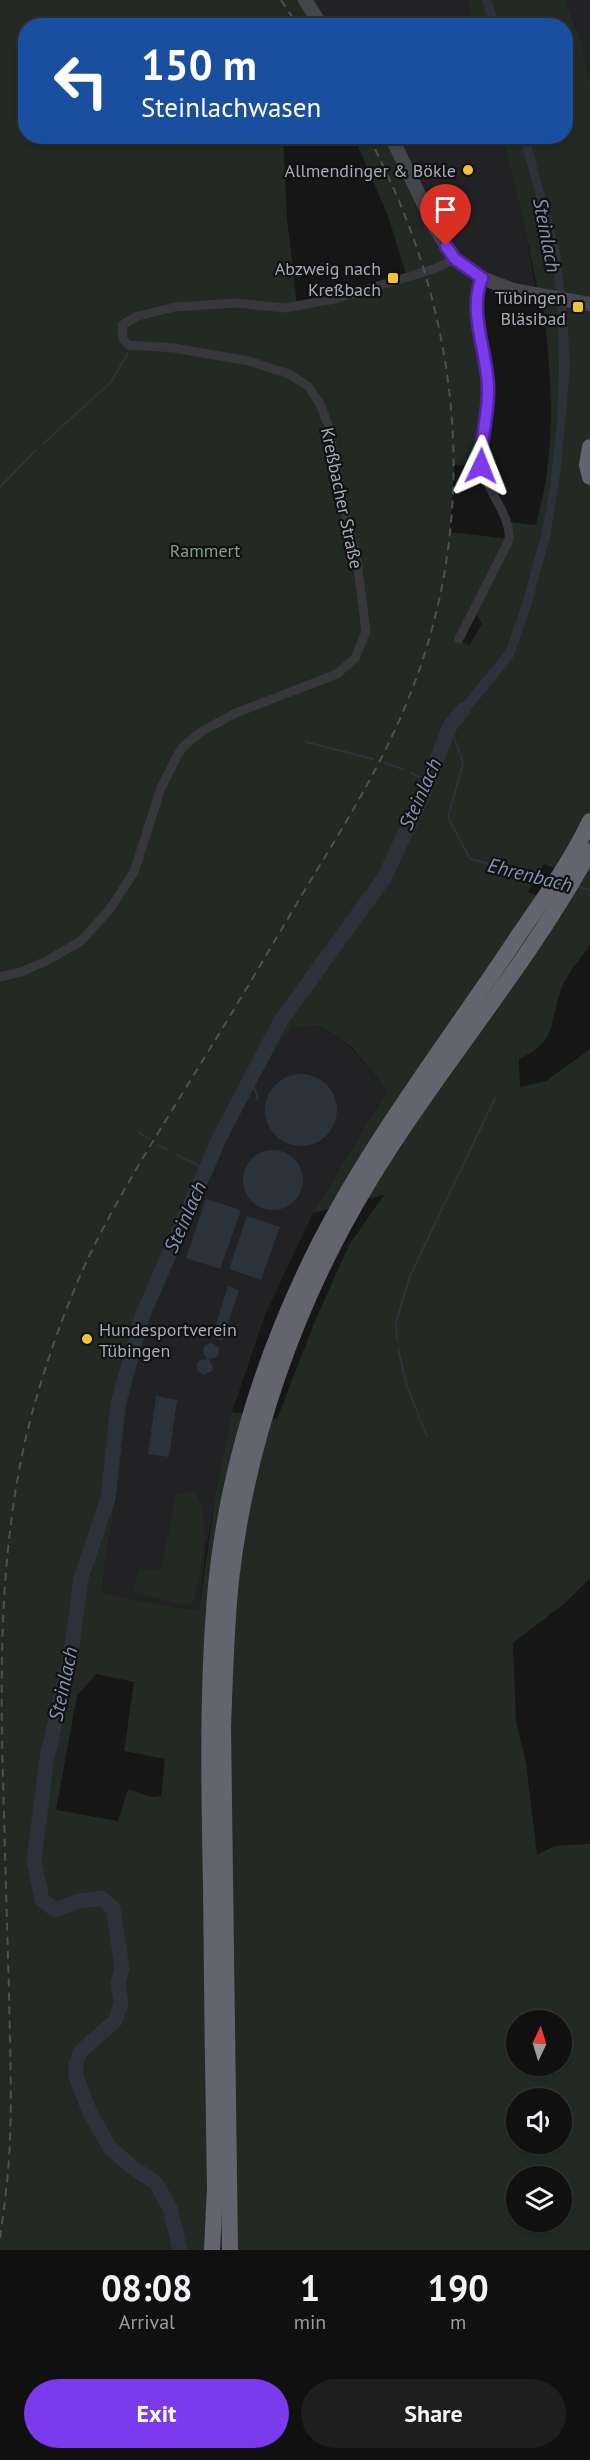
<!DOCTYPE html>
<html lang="en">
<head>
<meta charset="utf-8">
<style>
  :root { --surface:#101011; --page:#1e1e1f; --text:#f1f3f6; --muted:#9c9d9f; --line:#303031; --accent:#7c3aed }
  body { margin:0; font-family:"PT Sans",sans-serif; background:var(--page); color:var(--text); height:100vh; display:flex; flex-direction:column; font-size:22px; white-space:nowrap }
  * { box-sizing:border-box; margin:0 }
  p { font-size:20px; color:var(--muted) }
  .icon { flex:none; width:33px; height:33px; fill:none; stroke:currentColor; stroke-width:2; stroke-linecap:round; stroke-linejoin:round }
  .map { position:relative; height:2250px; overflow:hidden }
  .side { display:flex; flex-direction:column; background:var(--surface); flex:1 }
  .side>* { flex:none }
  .top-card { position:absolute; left:18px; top:18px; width:555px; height:126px; border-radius:24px; box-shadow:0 2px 4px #0004,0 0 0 2px var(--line); background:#1a4fa0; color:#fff; overflow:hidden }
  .needle { width:39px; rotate:4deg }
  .controls { position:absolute; left:506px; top:2010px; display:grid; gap:12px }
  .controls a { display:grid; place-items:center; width:66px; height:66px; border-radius:50%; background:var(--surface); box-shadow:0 2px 4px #0004,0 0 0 2px var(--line); font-size:30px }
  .pin { position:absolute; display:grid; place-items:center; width:51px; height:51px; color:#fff; margin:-62px -26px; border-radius:50% 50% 50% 0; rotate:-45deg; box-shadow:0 0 6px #0007 }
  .pin .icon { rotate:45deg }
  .me { position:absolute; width:66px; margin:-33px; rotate:2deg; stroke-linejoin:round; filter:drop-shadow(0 0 4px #0008) }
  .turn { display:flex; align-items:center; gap:21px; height:126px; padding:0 24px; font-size:27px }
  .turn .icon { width:78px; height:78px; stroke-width:2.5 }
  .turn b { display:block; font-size:42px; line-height:51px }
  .eta { display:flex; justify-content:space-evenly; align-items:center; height:102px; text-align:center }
  .eta b { font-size:36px; font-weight:700; line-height:42px }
  .primary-button { display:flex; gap:12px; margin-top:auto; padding:12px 24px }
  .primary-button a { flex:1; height:69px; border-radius:36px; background:var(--accent); color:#fff; font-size:24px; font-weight:700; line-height:69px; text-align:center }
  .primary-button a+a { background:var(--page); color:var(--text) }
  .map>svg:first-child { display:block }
  .built { fill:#222224 }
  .green { fill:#222a23; fill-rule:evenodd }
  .water { fill:#2c333b }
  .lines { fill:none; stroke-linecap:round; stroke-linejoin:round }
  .stream { stroke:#2c333b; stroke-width:2 }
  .river { stroke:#2c333b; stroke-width:15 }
  .street { stroke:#37373c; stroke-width:9 }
  .secondary { stroke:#45464c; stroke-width:14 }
  .highway { stroke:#63646d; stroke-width:16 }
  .rail { stroke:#505157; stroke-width:2; stroke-dasharray:8 6; stroke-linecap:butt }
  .route-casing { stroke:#51269a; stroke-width:15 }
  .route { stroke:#7c3aed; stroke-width:10 }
  .poi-dot { fill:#f1c334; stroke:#111112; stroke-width:2 }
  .labels { text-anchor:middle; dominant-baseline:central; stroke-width:4.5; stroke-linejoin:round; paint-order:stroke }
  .poi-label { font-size:18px; fill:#a8abb7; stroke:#111112; text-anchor:end }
  .street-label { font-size:18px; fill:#a8abb7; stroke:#111112 }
  .park-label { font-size:18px; fill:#7fa284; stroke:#111112 }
  .water-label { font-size:20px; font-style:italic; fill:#7f95b2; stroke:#111112 }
</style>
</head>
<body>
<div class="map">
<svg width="590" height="2250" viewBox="0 0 590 2250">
  <rect width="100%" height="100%" fill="#161617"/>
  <g class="built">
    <polygon points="305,0 467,0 474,25 322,25"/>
    <polygon points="565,0 590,0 590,84 582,43"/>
    <polygon points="391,137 502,137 525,228 537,296 465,267"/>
    <polygon points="320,1026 351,1047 388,1092 367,1123 313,1213 265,1315 232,1412 206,1547 199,1610 172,1607 102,1593 105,1562 118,1487 127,1406 148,1322 229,1136 270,1058 292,1028"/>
  </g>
  <g class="green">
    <path d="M0 0H305L322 25 26 26V136L283 137 287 218 297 305 407 277 388 216 354 137H391L446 246 482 278 476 300 488 392 481 466 454 465 450 532 509 539 508 522 536 525C540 508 545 489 547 471 555 412 549 354 542 296L537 287 525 228 502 137 566 136V26L474 25 467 0H565L582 43 590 84V945C582 957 570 970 564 983 547 1019 562 1039 519 1059L520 1087 546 1081 590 1049V1578L565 1603 513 1643 516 1721 526 1763 537 1855 555 1846 590 1844V2250H0ZM475 611 482 624 469 646 460 640ZM544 864 580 877 558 905 528 892ZM320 1026 352 1047 388 1092 367 1123 313 1213 384 1195 349 1245 315 1321 277 1419 232 1412 216 1492 199 1610 172 1607 102 1593 105 1562 118 1487 127 1406 149 1322 229 1136 270 1058 292 1028ZM96 1674 134 1682 124 1751 165 1759 161 1796 152 1797 128 1789 118 1821 56 1810 77 1696ZM516 2020H561V2066H516ZM516 2098H561V2144H516ZM516 2176H561V2222H516Z"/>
    <path d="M185 1492 196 1493C212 1519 200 1568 195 1598L190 1604H180L133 1591 139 1570H161L176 1495Z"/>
  </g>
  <g class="water">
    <polygon points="482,0 492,0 499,25 489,25"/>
    <polygon points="520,137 529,137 560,251 567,313 570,367 561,468 550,537 531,606 513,658 455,729 448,721 506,650 522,604 541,535 550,487 557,422 559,366 558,312 551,252"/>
    <circle cx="301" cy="1110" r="36"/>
    <circle cx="273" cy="1180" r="30"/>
    <polygon points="206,1199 241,1210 220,1269 186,1258"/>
    <polygon points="247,1216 280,1227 261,1280 229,1269"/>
    <polygon points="228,1286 239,1290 222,1341 212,1337"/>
    <path d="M212 1343 219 1348V1353L216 1358 209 1359 213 1366 212 1371 203 1375 197 1370V1364L200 1360 207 1359C201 1352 202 1344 212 1343Z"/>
    <polygon points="156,1396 177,1400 169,1457 148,1454"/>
  </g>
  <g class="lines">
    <g class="stream">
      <polyline points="44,443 111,382 128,353"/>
      <polyline points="0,487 36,450"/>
      <polyline points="450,726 463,763 448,817 470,859 550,879"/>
      <polyline points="306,742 373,759"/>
      <polyline points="385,763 402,769"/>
      <polyline points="411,773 428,781"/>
      <polyline points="578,887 590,890"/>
      <polyline points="251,1079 258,1099"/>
      <polyline points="138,1132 149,1139"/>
      <polyline points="157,1145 168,1150"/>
      <polyline points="177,1155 206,1169"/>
      <polyline points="397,1341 396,1322 410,1276 495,1098"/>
      <polyline points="398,1348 406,1383 427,1437"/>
    </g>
    <polyline class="river" points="180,2250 170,2208 156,2183 132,2167 110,2148 90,2113 76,2076 76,2064 80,2052 115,2021 121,2003 118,1983 122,1968 113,1908 101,1898 76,1902 55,1910 42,1900 34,1861 47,1758 71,1654 81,1578 108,1498 118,1404 142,1316 219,1139 280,1022 384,878 422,797 450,726 463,710"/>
    <g class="street">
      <path d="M459 639 509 540C512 518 488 492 482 468 475 443 489 416 488 391 487 355 467 312 482 278"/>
      <polyline points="0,977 21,972 48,960 81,941 110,909 134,872 161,788 178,754 184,746 202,731 236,713 337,674 355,658 366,632 357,560 343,504 328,424 320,404 308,386 289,374 249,361 174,348 129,345 123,339 122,325 138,316 175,307 236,303 284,308 335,299 434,269 455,259"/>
    </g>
    <g class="secondary">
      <polyline points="305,0 322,26"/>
      <polyline points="391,136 435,228 455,259 482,278 513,290 590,304"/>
    </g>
    <g class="highway">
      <polyline points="590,447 587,465 590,477"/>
      <path d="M212 2250 215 2188C213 2087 212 1987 211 1886 209 1786 207 1685 216 1585 228 1466 266 1348 320 1242 376 1133 453 1035 520 933 545 897 571 861 590 821"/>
      <path d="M230 2250 223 1726C225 1677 226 1629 231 1580 247 1441 296 1302 368 1183 437 1069 526 968 590 851"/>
    </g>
    <g class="rail">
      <polyline points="281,0 298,26"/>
      <path d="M0 2238C3 2216 6 2194 8 2172 13 2113 10 2053 9 1993 7 1923 5 1852 3 1781 0 1667 0 1550 26 1437 40 1378 66 1303 93 1248 126 1182 167 1119 206 1055 239 1002 271 947 303 893 340 832 378 772 405 707 484 520 463 313 368 136"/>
    </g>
  </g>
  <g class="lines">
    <g class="route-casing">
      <path id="route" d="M446 246 455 259 482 278C467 313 489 355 488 392 488 417 480 441 481 466"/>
    </g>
    <use href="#route" class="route"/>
  </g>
  <g class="poi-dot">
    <circle cx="468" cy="170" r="6"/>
    <rect x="387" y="272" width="12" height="12" rx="3"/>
    <rect x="572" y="301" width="12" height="12" rx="3"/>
    <circle cx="87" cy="1339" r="6"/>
  </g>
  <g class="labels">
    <g class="poi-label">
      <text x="456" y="170">Allmendinger &amp; Bökle</text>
      <text x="381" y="268">Abzweig nach<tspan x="381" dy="21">Kreßbach</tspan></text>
      <text x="566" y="297">Tübingen<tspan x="566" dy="21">Bläsibad</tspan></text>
      <text x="99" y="1329" text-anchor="start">Hundesportverein<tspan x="99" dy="21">Tübingen</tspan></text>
    </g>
    <g class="street-label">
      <text transform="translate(342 498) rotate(78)">Kreßbacher Straße</text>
    </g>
    <g class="park-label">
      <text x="205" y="550">Rammert</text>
    </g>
    <g class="water-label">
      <text transform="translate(547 235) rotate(79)">Steinlach</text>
      <text transform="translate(420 794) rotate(-66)">Steinlach</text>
      <text transform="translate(530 875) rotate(14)">Ehrenbach</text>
      <text transform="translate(185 1217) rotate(-66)">Steinlach</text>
      <text transform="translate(63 1684) rotate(-78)">Steinlach</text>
    </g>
  </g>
</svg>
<div class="controls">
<a><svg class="needle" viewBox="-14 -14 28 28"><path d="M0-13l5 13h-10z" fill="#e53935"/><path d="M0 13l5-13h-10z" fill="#9c9d9f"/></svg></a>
<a><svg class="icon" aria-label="sound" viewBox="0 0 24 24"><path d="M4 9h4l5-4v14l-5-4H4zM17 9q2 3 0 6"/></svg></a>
<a><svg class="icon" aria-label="layers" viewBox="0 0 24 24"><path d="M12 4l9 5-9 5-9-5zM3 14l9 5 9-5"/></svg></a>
</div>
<div class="pin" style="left:446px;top:246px;background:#d93025"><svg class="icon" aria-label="arrive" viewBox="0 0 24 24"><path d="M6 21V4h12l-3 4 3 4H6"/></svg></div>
<svg class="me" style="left:481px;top:466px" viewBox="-20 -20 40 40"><path d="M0-17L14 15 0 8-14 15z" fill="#7c3aed" stroke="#fff" stroke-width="4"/></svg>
<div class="top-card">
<div class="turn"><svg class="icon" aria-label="left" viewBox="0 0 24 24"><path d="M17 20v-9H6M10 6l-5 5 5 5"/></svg><div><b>150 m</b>Steinlachwasen</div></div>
</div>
</div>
<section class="side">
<div class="eta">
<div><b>08:08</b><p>Arrival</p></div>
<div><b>1</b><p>min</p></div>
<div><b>190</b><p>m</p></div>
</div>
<div class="primary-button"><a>Exit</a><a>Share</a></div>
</section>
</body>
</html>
